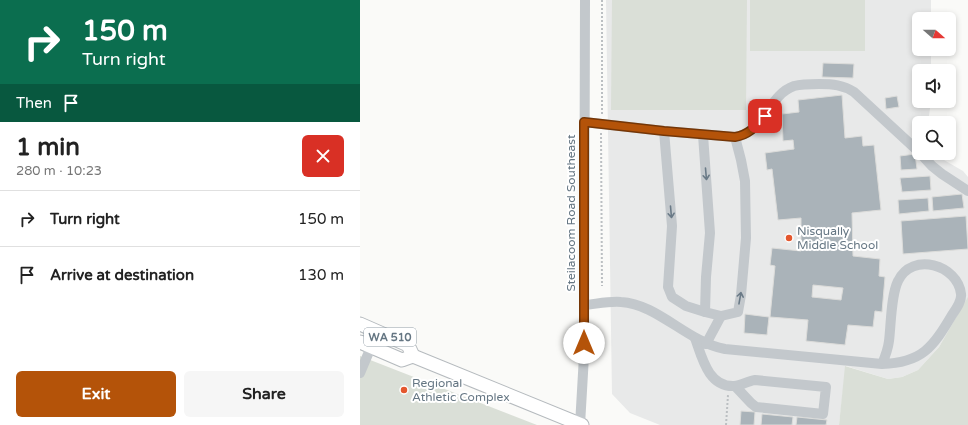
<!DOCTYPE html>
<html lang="en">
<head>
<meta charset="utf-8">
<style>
  :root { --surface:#fff; --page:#f6f6f6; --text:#222; --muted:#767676; --line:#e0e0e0; --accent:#b45309 }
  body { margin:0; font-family:"Varela Round",sans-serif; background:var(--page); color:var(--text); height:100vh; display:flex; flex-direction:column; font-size:15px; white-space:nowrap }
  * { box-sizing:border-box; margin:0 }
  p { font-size:13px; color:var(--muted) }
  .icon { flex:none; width:22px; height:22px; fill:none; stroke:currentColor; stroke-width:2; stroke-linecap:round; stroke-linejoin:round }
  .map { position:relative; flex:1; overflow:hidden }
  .sheet { display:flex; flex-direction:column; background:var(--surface); width:360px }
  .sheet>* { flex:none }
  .banner { background:#0b6e4f; color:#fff; overflow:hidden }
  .needle { width:26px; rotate:110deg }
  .tools { position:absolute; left:552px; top:12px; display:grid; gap:8px }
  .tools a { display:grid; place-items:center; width:44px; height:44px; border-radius:6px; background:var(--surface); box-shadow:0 2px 6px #0003; font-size:20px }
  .pin { position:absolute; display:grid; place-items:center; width:34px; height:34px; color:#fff; margin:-17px; border-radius:8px; box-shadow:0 2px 6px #0006 }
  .me { position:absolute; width:44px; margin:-22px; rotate:0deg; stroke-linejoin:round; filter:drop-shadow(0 0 3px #0008) }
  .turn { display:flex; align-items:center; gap:14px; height:84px; padding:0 16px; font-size:18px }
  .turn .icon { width:52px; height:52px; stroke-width:2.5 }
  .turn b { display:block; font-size:28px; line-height:34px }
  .then { display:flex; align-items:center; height:38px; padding:0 16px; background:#0003; gap:8px; font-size:15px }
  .round { display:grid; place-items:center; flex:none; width:42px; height:42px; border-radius:6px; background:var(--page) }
  .summary { display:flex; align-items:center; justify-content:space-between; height:68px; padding:0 16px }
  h1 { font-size:24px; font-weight:700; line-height:30px }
  .button { display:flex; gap:8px; margin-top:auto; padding:8px 16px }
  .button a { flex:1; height:46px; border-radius:6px; background:var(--accent); color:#fff; font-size:16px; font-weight:700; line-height:46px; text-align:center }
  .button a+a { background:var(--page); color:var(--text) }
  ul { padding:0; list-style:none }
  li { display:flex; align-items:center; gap:12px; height:56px; padding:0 16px; border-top:1px solid var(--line) }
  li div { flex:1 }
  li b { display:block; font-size:15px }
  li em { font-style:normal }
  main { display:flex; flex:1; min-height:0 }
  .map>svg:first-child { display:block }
  .built { fill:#e8e9e9 }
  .green { fill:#dadfd7 }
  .building { fill:#aab3b9; stroke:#dcdcda; fill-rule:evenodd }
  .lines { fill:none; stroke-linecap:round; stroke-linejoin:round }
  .major-casing { stroke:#b5babe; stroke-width:15 }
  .path { stroke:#bbbfc2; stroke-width:2; stroke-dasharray:2 2; stroke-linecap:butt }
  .minor { stroke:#c3c8cc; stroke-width:10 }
  .major { stroke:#fff; stroke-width:13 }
  .oneway { stroke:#6a7a87 }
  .route-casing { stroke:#753606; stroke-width:10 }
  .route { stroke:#b45309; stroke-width:7 }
  .poi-dot { fill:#e4572e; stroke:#fff; stroke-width:1.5 }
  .labels { text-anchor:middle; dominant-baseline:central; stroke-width:4; stroke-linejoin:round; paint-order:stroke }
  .shield { fill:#fff; stroke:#939fa8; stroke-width:1 }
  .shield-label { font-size:11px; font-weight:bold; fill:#657683 }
  .street-label { font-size:12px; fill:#657683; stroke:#fff }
  .poi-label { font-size:12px; fill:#657683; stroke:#fff; text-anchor:start }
</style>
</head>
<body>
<main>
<section class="sheet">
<div class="banner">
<div class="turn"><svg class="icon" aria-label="right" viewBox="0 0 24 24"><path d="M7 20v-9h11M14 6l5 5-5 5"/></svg><div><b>150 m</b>Turn right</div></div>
<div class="then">Then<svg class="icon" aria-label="arrive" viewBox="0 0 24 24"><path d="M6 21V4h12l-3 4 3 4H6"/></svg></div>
</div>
<div class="summary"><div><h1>1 min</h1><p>280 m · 10:23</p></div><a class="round" style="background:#d93025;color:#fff"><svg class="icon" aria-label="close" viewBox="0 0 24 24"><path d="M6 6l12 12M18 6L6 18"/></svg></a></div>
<ul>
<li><svg class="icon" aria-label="right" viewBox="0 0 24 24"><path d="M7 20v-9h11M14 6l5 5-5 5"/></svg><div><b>Turn right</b></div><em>150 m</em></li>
<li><svg class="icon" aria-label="arrive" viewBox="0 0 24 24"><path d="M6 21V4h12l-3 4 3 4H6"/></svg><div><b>Arrive at destination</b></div><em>130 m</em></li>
</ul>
<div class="button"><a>Exit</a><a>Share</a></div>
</section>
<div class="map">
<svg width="608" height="425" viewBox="0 0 608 425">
  <rect width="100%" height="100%" fill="#fafaf8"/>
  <polygon class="built" points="246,0 571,0 571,19 559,19 559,49 571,49 571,71 559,71 559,101 571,101 568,123 559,123 559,153 579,153 584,160 603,171 608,177 608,298 595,321 579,347 558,370 542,377 528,379 486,366 479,425 300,425 270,413 252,394"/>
  <g class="green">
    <polygon points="252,0 387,0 386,110 251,110"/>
    <rect x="390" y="0" width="115" height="51"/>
    <polygon points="608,297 608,425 479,425 485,366 528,379 542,377 558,370 579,347"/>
    <polygon points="0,356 177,425 0,425"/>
  </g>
  <g class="building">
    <polygon points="463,63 494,64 493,78 462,77"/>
    <path d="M482 95 485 138 502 136 503 146 514 145 521 210 492 213 493 256 520 259 519 276 525 277 522 312 515 311 513 327 488 325 485 345 446 341 448 320 410 317 415 266 410 265 412 248 441 251V218L418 220 412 169 407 170 405 153 434 149 433 140 423 141 422 114 439 112 438 100ZM453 285 483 288 481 300 452 297Z"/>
    <polygon points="537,96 539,107 526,109 525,98"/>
    <polygon points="555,154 557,169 541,170 540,156"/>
    <polygon points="570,176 571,190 542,192 540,178"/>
    <polygon points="602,194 604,208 573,211 572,197"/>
    <polygon points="568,198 569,211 539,214 538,200"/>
    <polygon points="606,216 608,249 543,254 541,221"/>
    <polygon points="385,314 409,317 407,335 384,333"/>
    <polygon points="381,411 395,412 394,425 380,425"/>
    <polygon points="402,414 433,417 432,425 401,425"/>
    <polygon points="437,417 467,420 466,425 436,425"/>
  </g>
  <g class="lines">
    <g class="major-casing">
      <g id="major">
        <polyline points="0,324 48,345 53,356"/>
        <polyline points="0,342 42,360 53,356 222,425"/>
      </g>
    </g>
    <g class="path">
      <polyline points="242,114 242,0"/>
      <polyline points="241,133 242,286"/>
      <polyline points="366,425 368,395"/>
    </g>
    <g class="minor">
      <path d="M224 122 304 131 375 137C404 133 408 95 434 86 442 84 451 84 459 84 473 84 483 85 494 92L559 152"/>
      <polyline points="304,131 312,226 308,287 312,297 326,306 345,312"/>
      <polyline points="343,135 350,233 346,277 345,312 361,316 378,312 381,295 386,238 385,181 381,160 375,137"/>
      <polyline points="560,153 572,166 582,174 608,191"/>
      <path d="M224 305C236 304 249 301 261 302 298 304 327 342 365 349L522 364C562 363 573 347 592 315 596 309 602 301 601 294 598 265 552 251 538 281 531 295 531 325 529 341 528 349 525 357 522 364"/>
      <path d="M335 338C342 357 348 387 374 386 381 386 387 381 395 380L466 387 463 414 396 407 391 403 375 386"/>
      <polyline points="346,344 361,316"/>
      <polyline points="0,373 11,347"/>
      <polyline points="220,425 224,356 225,0"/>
    </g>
    <use href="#major" class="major"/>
  </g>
  <defs><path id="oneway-shaft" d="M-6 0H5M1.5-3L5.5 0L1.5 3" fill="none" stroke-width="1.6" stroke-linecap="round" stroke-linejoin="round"/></defs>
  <g class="oneway">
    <use href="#oneway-shaft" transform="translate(346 174) rotate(85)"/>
    <use href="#oneway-shaft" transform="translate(311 212) rotate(85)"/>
    <use href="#oneway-shaft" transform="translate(380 298) rotate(-80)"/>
  </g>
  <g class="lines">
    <g class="route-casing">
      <path id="route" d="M224 343V122L304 131 375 137C389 135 396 126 405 116"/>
    </g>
    <use href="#route" class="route"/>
  </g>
  <g class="poi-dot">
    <circle cx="429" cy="238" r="4"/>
    <circle cx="44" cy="390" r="4"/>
  </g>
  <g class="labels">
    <rect class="shield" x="4" y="328" width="52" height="18" rx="3"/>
    <g class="shield-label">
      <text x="30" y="337">WA 510</text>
    </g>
    <g class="street-label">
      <text transform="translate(211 213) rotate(-90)">Steilacoom Road Southeast</text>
    </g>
    <g class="poi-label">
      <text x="437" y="231">Nisqually<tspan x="437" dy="14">Middle School</tspan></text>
      <text x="52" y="383">Regional<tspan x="52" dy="14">Athletic Complex</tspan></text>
    </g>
  </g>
</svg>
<div class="tools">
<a><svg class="needle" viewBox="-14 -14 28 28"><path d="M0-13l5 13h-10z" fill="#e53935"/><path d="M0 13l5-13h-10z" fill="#767676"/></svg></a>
<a><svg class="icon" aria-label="sound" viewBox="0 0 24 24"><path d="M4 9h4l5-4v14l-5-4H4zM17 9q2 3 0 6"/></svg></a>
<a><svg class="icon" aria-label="search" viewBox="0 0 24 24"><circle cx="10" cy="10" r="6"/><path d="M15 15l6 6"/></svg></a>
</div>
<div class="pin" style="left:405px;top:116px;background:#d93025"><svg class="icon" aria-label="arrive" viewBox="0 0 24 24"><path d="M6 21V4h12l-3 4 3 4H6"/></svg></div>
<svg class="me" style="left:224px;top:343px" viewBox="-20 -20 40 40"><circle r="19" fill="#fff"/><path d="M0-13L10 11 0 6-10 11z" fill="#b45309"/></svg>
</div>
</main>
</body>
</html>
